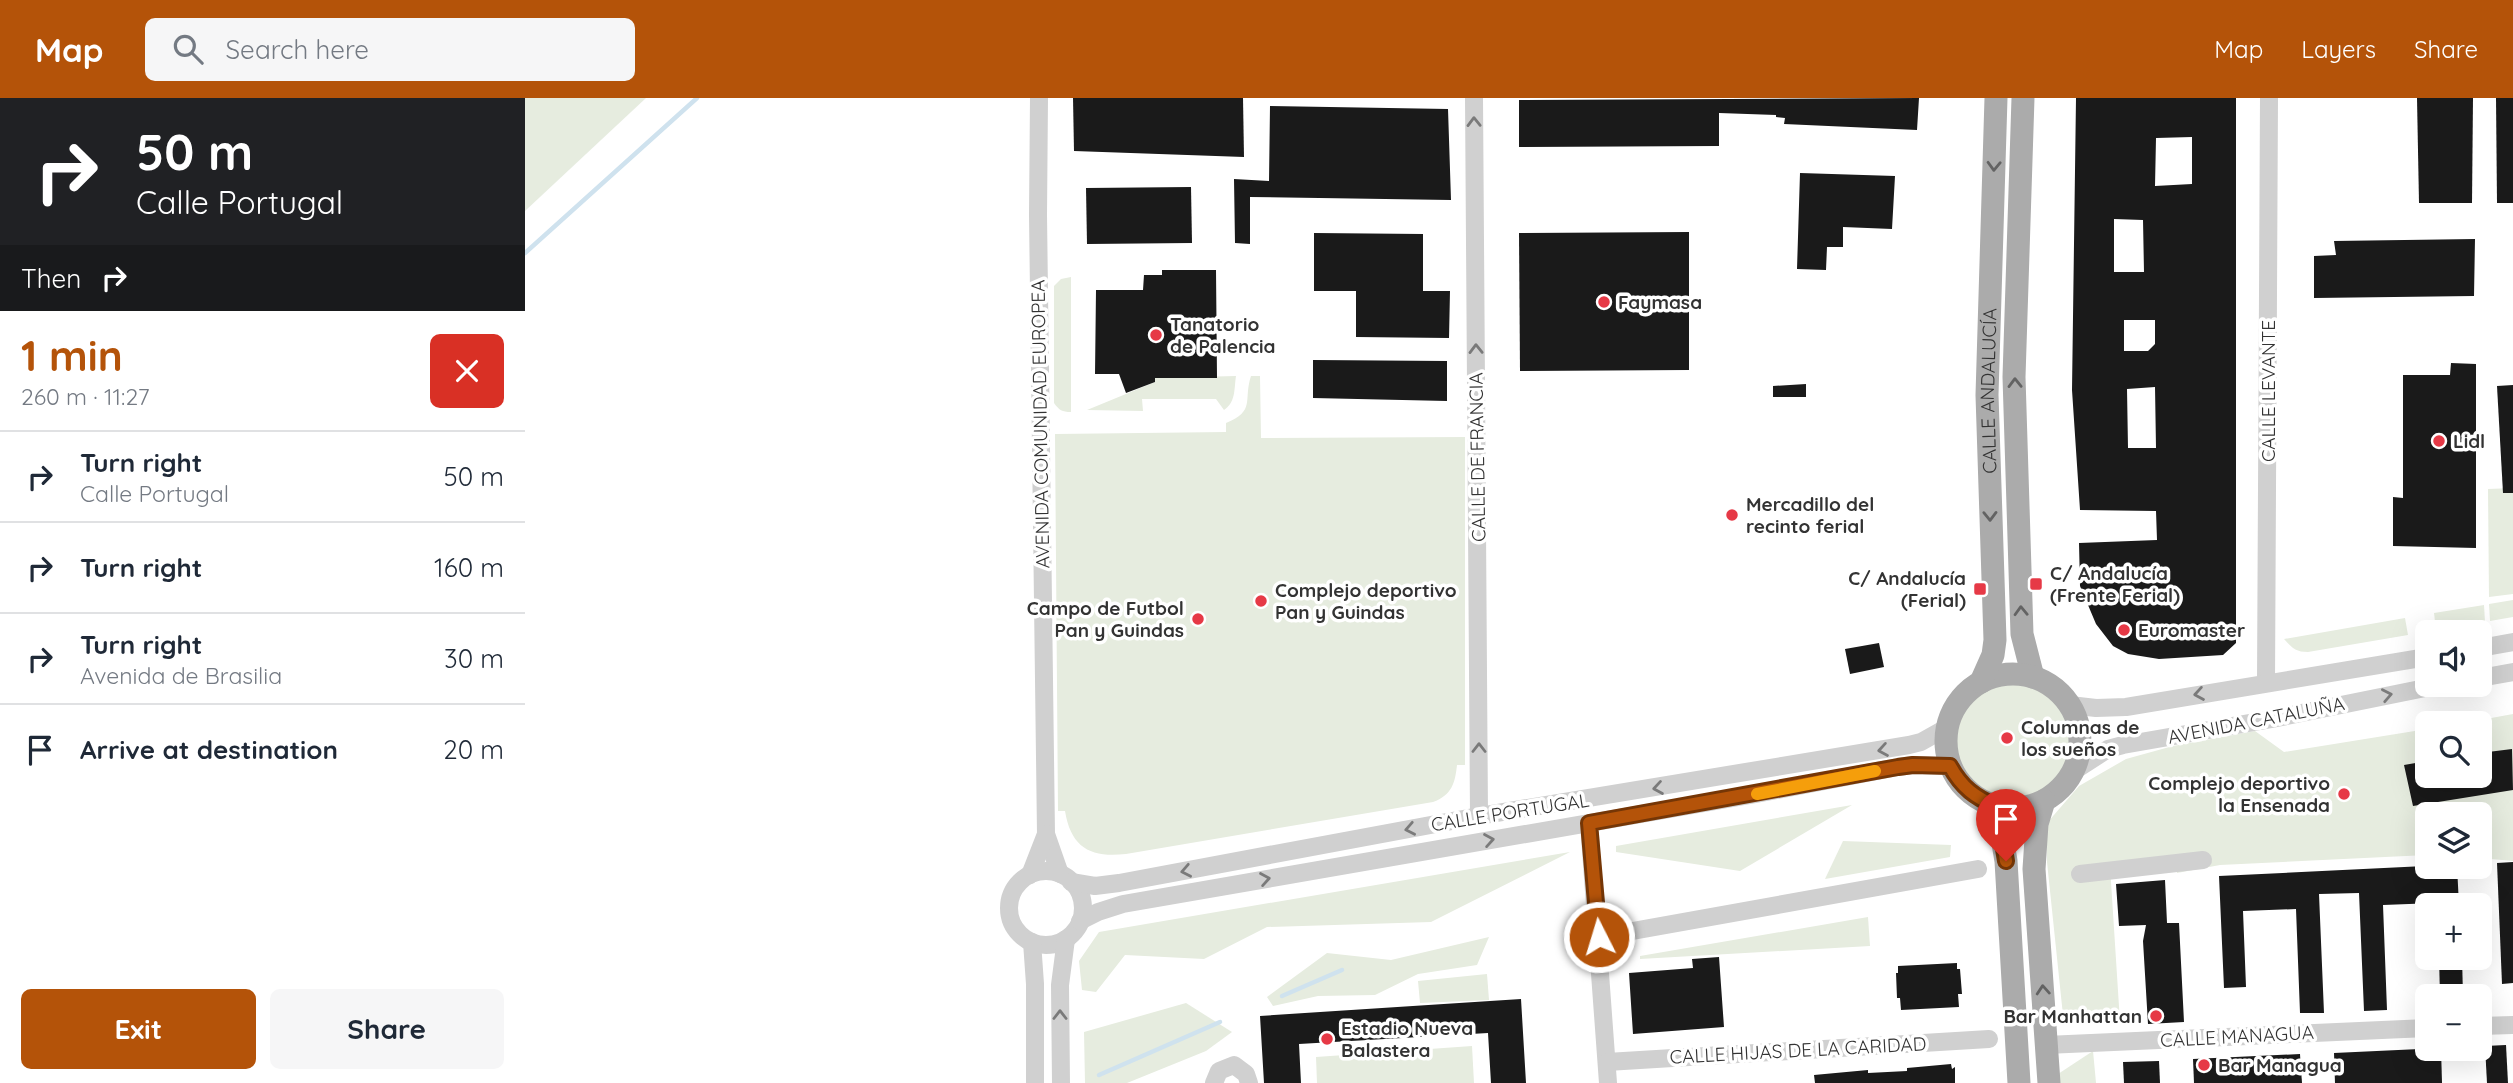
<!DOCTYPE html>
<html lang="en">
<head>
<meta charset="utf-8">
<style>
  :root { --surface:#fff; --page:#f6f6f7; --text:#1f2937; --muted:#747a83; --line:#e0e1e3; --accent:#b45309 }
  body { margin:0; font-family:Quicksand,sans-serif; background:var(--page); color:var(--text); height:100vh; display:flex; flex-direction:column; font-size:26px; white-space:nowrap }
  * { box-sizing:border-box; margin:0 }
  p { font-size:23px; color:var(--muted) }
  .icon { flex:none; width:38px; height:38px; fill:none; stroke:currentColor; stroke-width:2; stroke-linecap:round; stroke-linejoin:round }
  .map { position:relative; flex:1; overflow:hidden }
  .panel { display:flex; flex-direction:column; background:var(--surface); width:525px }
  .panel>* { flex:none }
  .hud { background:#202124; color:#fff; overflow:hidden }
  .buttons { position:absolute; left:1890px; top:522px; display:grid; gap:14px }
  .buttons a { display:grid; place-items:center; width:77px; height:77px; border-radius:10px; background:var(--surface); box-shadow:0 7px 28px #0002; font-size:35px }
  .pin { position:absolute; display:grid; place-items:center; width:60px; height:60px; color:#fff; margin:-72px -30px; border-radius:50% 50% 50% 0; rotate:-45deg; box-shadow:0 0 7px #0007 }
  .pin .icon { rotate:45deg }
  .me { position:absolute; width:77px; margin:-38px; rotate:355deg; stroke-linejoin:round; filter:drop-shadow(0 0 5px #0008) }
  .turn { display:flex; align-items:center; gap:24px; height:147px; padding:0 21px; font-size:32px }
  .turn .icon { width:91px; height:91px; stroke-width:2.5 }
  .turn b { display:block; font-size:49px; line-height:60px }
  .then { display:flex; align-items:center; height:66px; padding:0 21px; background:#0003; gap:14px; font-size:26px }
  .round { display:grid; place-items:center; flex:none; width:74px; height:74px; border-radius:10px; background:var(--page) }
  .headline { display:flex; align-items:center; justify-content:space-between; height:119px; padding:0 21px }
  h1 { font-size:42px; font-weight:700; line-height:52px; color:var(--accent) }
  .primary-button { display:flex; gap:14px; margin-top:auto; padding:14px 21px }
  .primary-button a { flex:1; height:80px; border-radius:10px; background:var(--accent); color:#fff; font-size:28px; font-weight:700; line-height:80px; text-align:center }
  .primary-button a+a { background:var(--page); color:var(--text) }
  ul { padding:0; list-style:none }
  li { display:flex; align-items:center; gap:21px; height:91px; padding:0 21px; border-top:2px solid var(--line) }
  li div { flex:1 }
  li b { display:block; font-size:26px }
  li em { font-style:normal }
  header { display:flex; align-items:center; gap:42px; box-sizing:border-box; height:98px; padding:0 35px; background:var(--accent); color:#fff }
  header strong { font-size:33px }
  nav { display:flex; gap:38px; margin-inline-start:auto; font-size:24px }
  .search { width:490px; height:63px; background:var(--page); display:flex; align-items:center; gap:18px; box-sizing:border-box; padding:0 24px; border-radius:10px; color:var(--muted); font-size:26px }
  main { display:flex; flex:1; min-height:0 }
  .map>svg:first-child { display:block }
  .green { fill:#e6ecdf }
  .lines { fill:none; stroke-linecap:round; stroke-linejoin:round }
  .stream { stroke:#cfe2ee; stroke-width:4.5 }
  .building { fill:#1a1a1a; fill-rule:evenodd }
  .minor { stroke:#d0d0d0; stroke-width:18 }
  .major { stroke:#ababab; stroke-width:23 }
  .oneway { stroke:#7a7a7a }
  .oneway2 { stroke:#636363 }
  .route-casing { stroke:#753606; stroke-width:18 }
  .route { stroke:#b45309; stroke-width:12 }
  .slow { stroke:#f59e0b; stroke-width:12 }
  .poi-dot { fill:#e63946; stroke:#fff; stroke-width:2.5 }
  .labels { text-anchor:middle; dominant-baseline:central; stroke-width:7; stroke-linejoin:round; paint-order:stroke }
  .poi-label { font-size:19px; font-weight:bold; fill:#333; stroke:#fff; text-anchor:start }
  .street-label { font-size:19px; fill:#333; stroke:#fff }
</style>
</head>
<body>
<header>
<strong>Map</strong>
<div class="search"><svg class="icon" aria-label="search" viewBox="0 0 24 24"><circle cx="10" cy="10" r="6"/><path d="M15 15l6 6"/></svg>Search here</div>
<nav><a>Map</a><a>Layers</a><a>Share</a></nav>
</header>
<main>
<section class="panel">
<div class="hud">
<div class="turn"><svg class="icon" aria-label="right" viewBox="0 0 24 24"><path d="M7 20v-9h11M14 6l5 5-5 5"/></svg><div><b>50 m</b>Calle Portugal</div></div>
<div class="then">Then<svg class="icon" aria-label="right" viewBox="0 0 24 24"><path d="M7 20v-9h11M14 6l5 5-5 5"/></svg></div>
</div>
<div class="headline"><div><h1>1 min</h1><p>260 m · 11:27</p></div><a class="round" style="background:#d93025;color:#fff"><svg class="icon" aria-label="close" viewBox="0 0 24 24"><path d="M6 6l12 12M18 6L6 18"/></svg></a></div>
<ul>
<li><svg class="icon" aria-label="right" viewBox="0 0 24 24"><path d="M7 20v-9h11M14 6l5 5-5 5"/></svg><div><b>Turn right</b><p>Calle Portugal</p></div><em>50 m</em></li>
<li><svg class="icon" aria-label="right" viewBox="0 0 24 24"><path d="M7 20v-9h11M14 6l5 5-5 5"/></svg><div><b>Turn right</b></div><em>160 m</em></li>
<li><svg class="icon" aria-label="right" viewBox="0 0 24 24"><path d="M7 20v-9h11M14 6l5 5-5 5"/></svg><div><b>Turn right</b><p>Avenida de Brasilia</p></div><em>30 m</em></li>
<li><svg class="icon" aria-label="arrive" viewBox="0 0 24 24"><path d="M6 21V4h12l-3 4 3 4H6"/></svg><div><b>Arrive at destination</b></div><em>20 m</em></li>
</ul>
<div class="primary-button"><a>Exit</a><a>Share</a></div>
</section>
<div class="map">
<svg width="1988" height="985" viewBox="0 0 1988 985">
  <rect width="100%" height="100%" fill="#fff"/>
  <g class="green">
    <polygon points="0,0 121,0 0,113"/>
    <path d="M546 179V314C537 314 534 312 529 305V188L536 181Z"/>
    <path d="M711 278C709 291 711 304 699 312L691 301H617L618 313 562 312 630 284V280Z"/>
    <path d="M726 278H735L736 340 940 339V667H932C930 685 927 697 908 704L601 756C566 760 546 750 540 713H533L530 336 701 334V325C731 313 718 302 726 278Z"/>
    <polygon points="1988,390 1988,496 1964,499 1963,391"/>
    <polygon points="1988,502 1988,519 1965,523 1964,506"/>
    <polygon points="1959,507 1960,524 1911,532 1909,515"/>
    <path d="M1880 520 1883 537 1783 554C1771 554 1767 550 1759 541Z"/>
    <circle cx="1488" cy="643" r="67"/>
    <polygon points="1988,616 1988,763 1955,760 1955,716 1902,716 1902,757 1695,767 1652,775 1652,759 1585,768 1595,924 1539,927 1522,764 1522,725 1554,688 1601,661 1648,648 1730,633 1759,654 1902,631 1902,677 1955,677 1955,625 1939,625"/>
    <polygon points="1327,707 1215,773 1091,754 1091,748"/>
    <polygon points="1318,743 1426,747 1425,759 1300,781"/>
    <polygon points="1045,754 906,824 742,829 679,861 600,857 571,894 557,892 554,863 574,834"/>
    <polygon points="1343,819 1345,848 1115,861 1115,858"/>
    <polygon points="964,839 952,867 893,876 850,897 793,898 748,908 742,899 802,855 866,862"/>
    <polygon points="962,876 964,902 895,905 893,883"/>
    <polygon points="661,905 707,934 681,953 602,985 560,985 559,934"/>
    <polygon points="947,948 949,985 792,985 791,959"/>
    <polygon points="1568,953 1571,985 1531,985 1530,978"/>
  </g>
  <g class="lines">
    <g class="stream">
      <polyline points="0,155 172,0"/>
      <polyline points="757,898 817,872"/>
      <polyline points="574,977 695,924"/>
    </g>
  </g>
  <g class="building">
    <polygon points="548,0 718,0 719,59 549,53"/>
    <polygon points="1394,0 1392,32 1259,26 1260,20 1251,19 1251,17 1194,15 1194,48 994,49 994,2"/>
    <path d="M1551 0H1711V545L1698 557 1634 561 1603 556 1588 548 1571 526 1555 488 1554 445 1632 442 1631 413 1555 412 1547 292ZM1667 39V86L1630 88 1631 40ZM1589 121 1618 122 1619 174H1589ZM1599 222H1630V246L1623 253H1599ZM1630 289 1631 350H1603L1602 291Z"/>
    <polygon points="1892,0 1948,0 1947,105 1894,105"/>
    <polygon points="1971,0 1988,0 1988,105 1972,105"/>
    <polygon points="745,8 923,11 926,102 725,99 725,146 710,145 709,81 744,83"/>
    <polygon points="1275,75 1370,78 1367,131 1318,129 1318,149 1302,149 1301,172 1272,171"/>
    <polygon points="666,89 667,145 562,146 561,90"/>
    <polygon points="1164,134 1164,272 995,273 994,135"/>
    <polygon points="789,135 898,136 898,193 925,193 924,240 831,239 831,193 789,193"/>
    <polygon points="1950,141 1949,198 1789,200 1789,158 1811,157 1809,143"/>
    <polygon points="637,172 691,172 692,280 630,280 630,284 601,295 594,276 570,276 571,192 618,192 619,177 637,177"/>
    <polygon points="788,262 922,263 922,303 788,300"/>
    <polygon points="1926,265 1951,266 1951,450 1868,448 1868,399 1878,400 1878,277 1925,277"/>
    <polygon points="1281,286 1281,299 1248,299 1248,288"/>
    <polygon points="1988,287 1988,395 1978,395 1972,288"/>
    <polygon points="1354,545 1359,569 1325,576 1320,551"/>
    <polygon points="1987,651 1988,692 1888,708 1879,667 1902,663 1902,677 1955,677 1955,655"/>
    <polygon points="1988,764 1988,885 1977,886 1972,765"/>
    <polygon points="1900,768 1932,768 1934,807 1910,807 1910,805 1858,807 1862,912 1839,913 1834,795 1794,796 1799,915 1775,915 1771,811 1718,813 1721,889 1699,890 1694,778"/>
    <polygon points="1640,782 1642,825 1654,825 1659,924 1623,926 1618,843 1621,827 1594,828 1591,786"/>
    <polygon points="1194,859 1199,929 1108,936 1104,875 1168,870 1167,861"/>
    <polygon points="1914,859 1937,859 1938,898 1915,898"/>
    <polygon points="1432,865 1432,871 1435,871 1437,896 1433,896 1434,909 1376,912 1375,900 1372,900 1371,875 1373,875 1373,868"/>
    <polygon points="996,901 1001,985 966,985 963,935 774,946 776,985 739,985 735,918"/>
    <polygon points="1981,947 1983,985 1962,985 1960,948"/>
    <polygon points="1916,950 1917,985 1810,985 1809,955"/>
    <polygon points="1775,956 1777,985 1669,985 1668,961"/>
    <polygon points="1634,963 1635,985 1599,985 1598,964"/>
    <polygon points="1426,966 1427,971 1430,969 1430,985 1290,985 1289,977 1343,972 1343,975 1382,973 1382,970"/>
  </g>
  <g class="lines">
    <g class="minor">
      <polyline points="514,0 513,117 521,736 535,776"/>
      <polyline points="949,0 954,718"/>
      <polyline points="1955,550 1988,544"/>
      <polyline points="1955,580 1988,574"/>
      <polyline points="1741,585 1744,0"/>
      <polyline points="1545,607 1571,610 1601,609 1902,559"/>
      <polyline points="1549,673 1583,651 1598,647 1747,621 1920,586"/>
      <polyline points="1064,725 1083,985"/>
      <circle cx="521" cy="810" r="37"/>
      <polyline points="1555,776 1678,762"/>
      <polyline points="505,777 521,736"/>
      <polyline points="546,784 570,788 594,785 954,718 1384,647 1396,644 1421,630"/>
      <polyline points="555,823 573,814 598,806 1231,696 1373,669 1388,667 1425,668"/>
      <polyline points="1074,839 1453,771"/>
      <polyline points="507,844 510,886 510,985"/>
      <polyline points="1955,928 1988,927"/>
      <polyline points="1521,947 1902,930"/>
      <polyline points="1082,964 1464,941"/>
      <polyline points="536,985 535,887 541,841"/>
      <polyline points="689,985 694,973 709,967 721,976 724,985"/>
    </g>
    <g class="major">
      <polyline points="1498,0 1489,279 1497,536 1508,579"/>
      <circle cx="1488" cy="643" r="67"/>
      <path id="s1" d="M1456 584 1468 557 1470 542 1462 297 1471 0"/>
      <polyline points="1519,703 1512,726 1509,771 1524,985"/>
      <polyline points="1472,709 1481,763 1494,985"/>
    </g>
  </g>
  <defs><path id="oneway-chevron" d="M-2-3.5L2.5 0L-2 3.5" fill="none" stroke-width="1.6" stroke-linecap="round" stroke-linejoin="round" transform="scale(1.75)"/></defs>
  <g class="oneway">
    <use href="#oneway-chevron" transform="translate(949 24) rotate(-91)"/>
    <use href="#oneway-chevron" transform="translate(951 251) rotate(-91)"/>
    <use href="#oneway-chevron" transform="translate(1674 596) rotate(170)"/>
    <use href="#oneway-chevron" transform="translate(1862 597) rotate(-11)"/>
    <use href="#oneway-chevron" transform="translate(954 650) rotate(-90)"/>
    <use href="#oneway-chevron" transform="translate(1358 652) rotate(170)"/>
    <use href="#oneway-chevron" transform="translate(1133 690) rotate(171)"/>
    <use href="#oneway-chevron" transform="translate(885 731) rotate(169)"/>
    <use href="#oneway-chevron" transform="translate(964 742) rotate(-10)"/>
    <use href="#oneway-chevron" transform="translate(661 773) rotate(169)"/>
    <use href="#oneway-chevron" transform="translate(740 781) rotate(-10)"/>
    <use href="#oneway-chevron" transform="translate(535 917) rotate(-90)"/>
  </g>
  <g class="oneway2">
    <use href="#oneway-chevron" transform="translate(1469 68) rotate(92)"/>
    <use href="#oneway-chevron" transform="translate(1490 285) rotate(-91)"/>
    <use href="#oneway-chevron" transform="translate(1465 418) rotate(89)"/>
    <use href="#oneway-chevron" transform="translate(1496 513) rotate(-92)"/>
    <use href="#oneway-chevron" transform="translate(1518 892) rotate(-94)"/>
  </g>
  <g class="lines">
    <g class="route-casing">
      <path id="route" d="M1074 839 1064 725 1373 669 1388 667 1425 668C1437 690 1450 699 1472 709L1481 763"/>
    </g>
    <use href="#route" class="route"/>
    <polyline class="slow" points="1232,696 1350,673"/>
  </g>
  <g class="poi-dot">
    <circle cx="1079" cy="204" r="7"/>
    <circle cx="631" cy="237" r="7"/>
    <circle cx="1914" cy="343" r="7"/>
    <circle cx="1207" cy="417" r="7"/>
    <rect x="1504" y="479" width="14" height="14" rx="3.5"/>
    <rect x="1448" y="484" width="14" height="14" rx="3.5"/>
    <circle cx="736" cy="503" r="7"/>
    <circle cx="673" cy="521" r="7"/>
    <circle cx="1599" cy="532" r="7"/>
    <circle cx="1482" cy="640" r="7"/>
    <circle cx="1819" cy="696" r="7"/>
    <circle cx="1631" cy="918" r="7"/>
    <circle cx="802" cy="941" r="7"/>
    <circle cx="1679" cy="967" r="7"/>
  </g>
  <g class="labels">
    <g class="poi-label">
      <text x="1093" y="204">Faymasa</text>
      <text x="645" y="226">Tanatorio<tspan x="645" dy="22">de Palencia</tspan></text>
      <text x="1928" y="343">Lidl</text>
      <text x="1221" y="406">Mercadillo del<tspan x="1221" dy="22">recinto ferial</tspan></text>
      <text x="1525" y="475">C/ Andalucía<tspan x="1525" dy="22">(Frente Ferial)</tspan></text>
      <text x="1441" y="480" text-anchor="end">C/ Andalucía<tspan x="1441" dy="22">(Ferial)</tspan></text>
      <text x="750" y="492">Complejo deportivo<tspan x="750" dy="22">Pan y Guindas</tspan></text>
      <text x="659" y="510" text-anchor="end">Campo de Futbol<tspan x="659" dy="22">Pan y Guindas</tspan></text>
      <text x="1613" y="532">Euromaster</text>
      <text x="1496" y="629">Columnas de<tspan x="1496" dy="22">los sueños</tspan></text>
      <text x="1805" y="685" text-anchor="end">Complejo deportivo<tspan x="1805" dy="22">la Ensenada</tspan></text>
      <text x="1617" y="918" text-anchor="end">Bar Manhattan</text>
      <text x="816" y="930">Estadio Nueva<tspan x="816" dy="22">Balastera</tspan></text>
      <text x="1693" y="967">Bar Managua</text>
    </g>
    <g class="street-label">
      <text stroke="none"><textPath href="#s1" startOffset="294">CALLE ANDALUCÍA</textPath></text>
      <text transform="translate(1743 293) rotate(-90)">CALLE LEVANTE</text>
      <text transform="translate(515 326) rotate(-91)">AVENIDA COMUNIDAD EUROPEA</text>
      <text transform="translate(952 359) rotate(-91)">CALLE DE FRANCIA</text>
      <text transform="translate(1731 622) rotate(-11)">AVENIDA CATALUÑA</text>
      <text transform="translate(985 714) rotate(-9)">CALLE PORTUGAL</text>
      <text transform="translate(1712 938) rotate(-3)">CALLE MANAGUA</text>
      <text transform="translate(1273 952) rotate(-3)">CALLE HIJAS DE LA CARIDAD</text>
    </g>
  </g>
</svg>
<div class="buttons">
<a><svg class="icon" aria-label="sound" viewBox="0 0 24 24"><path d="M4 9h4l5-4v14l-5-4H4zM17 9q2 3 0 6"/></svg></a>
<a><svg class="icon" aria-label="search" viewBox="0 0 24 24"><circle cx="10" cy="10" r="6"/><path d="M15 15l6 6"/></svg></a>
<a><svg class="icon" aria-label="layers" viewBox="0 0 24 24"><path d="M12 4l9 5-9 5-9-5zM3 14l9 5 9-5"/></svg></a>
<a>+</a>
<a>−</a>
</div>
<div class="pin" style="left:1481px;top:763px;background:#d93025"><svg class="icon" aria-label="arrive" viewBox="0 0 24 24"><path d="M6 21V4h12l-3 4 3 4H6"/></svg></div>
<svg class="me" style="left:1074px;top:839px" viewBox="-20 -20 40 40"><circle r="17" fill="#b45309" stroke="#fff" stroke-width="3"/><path d="M0-11L8 9 0 5-8 9z" fill="#fff"/></svg>
</div>
</main>
</body>
</html>
